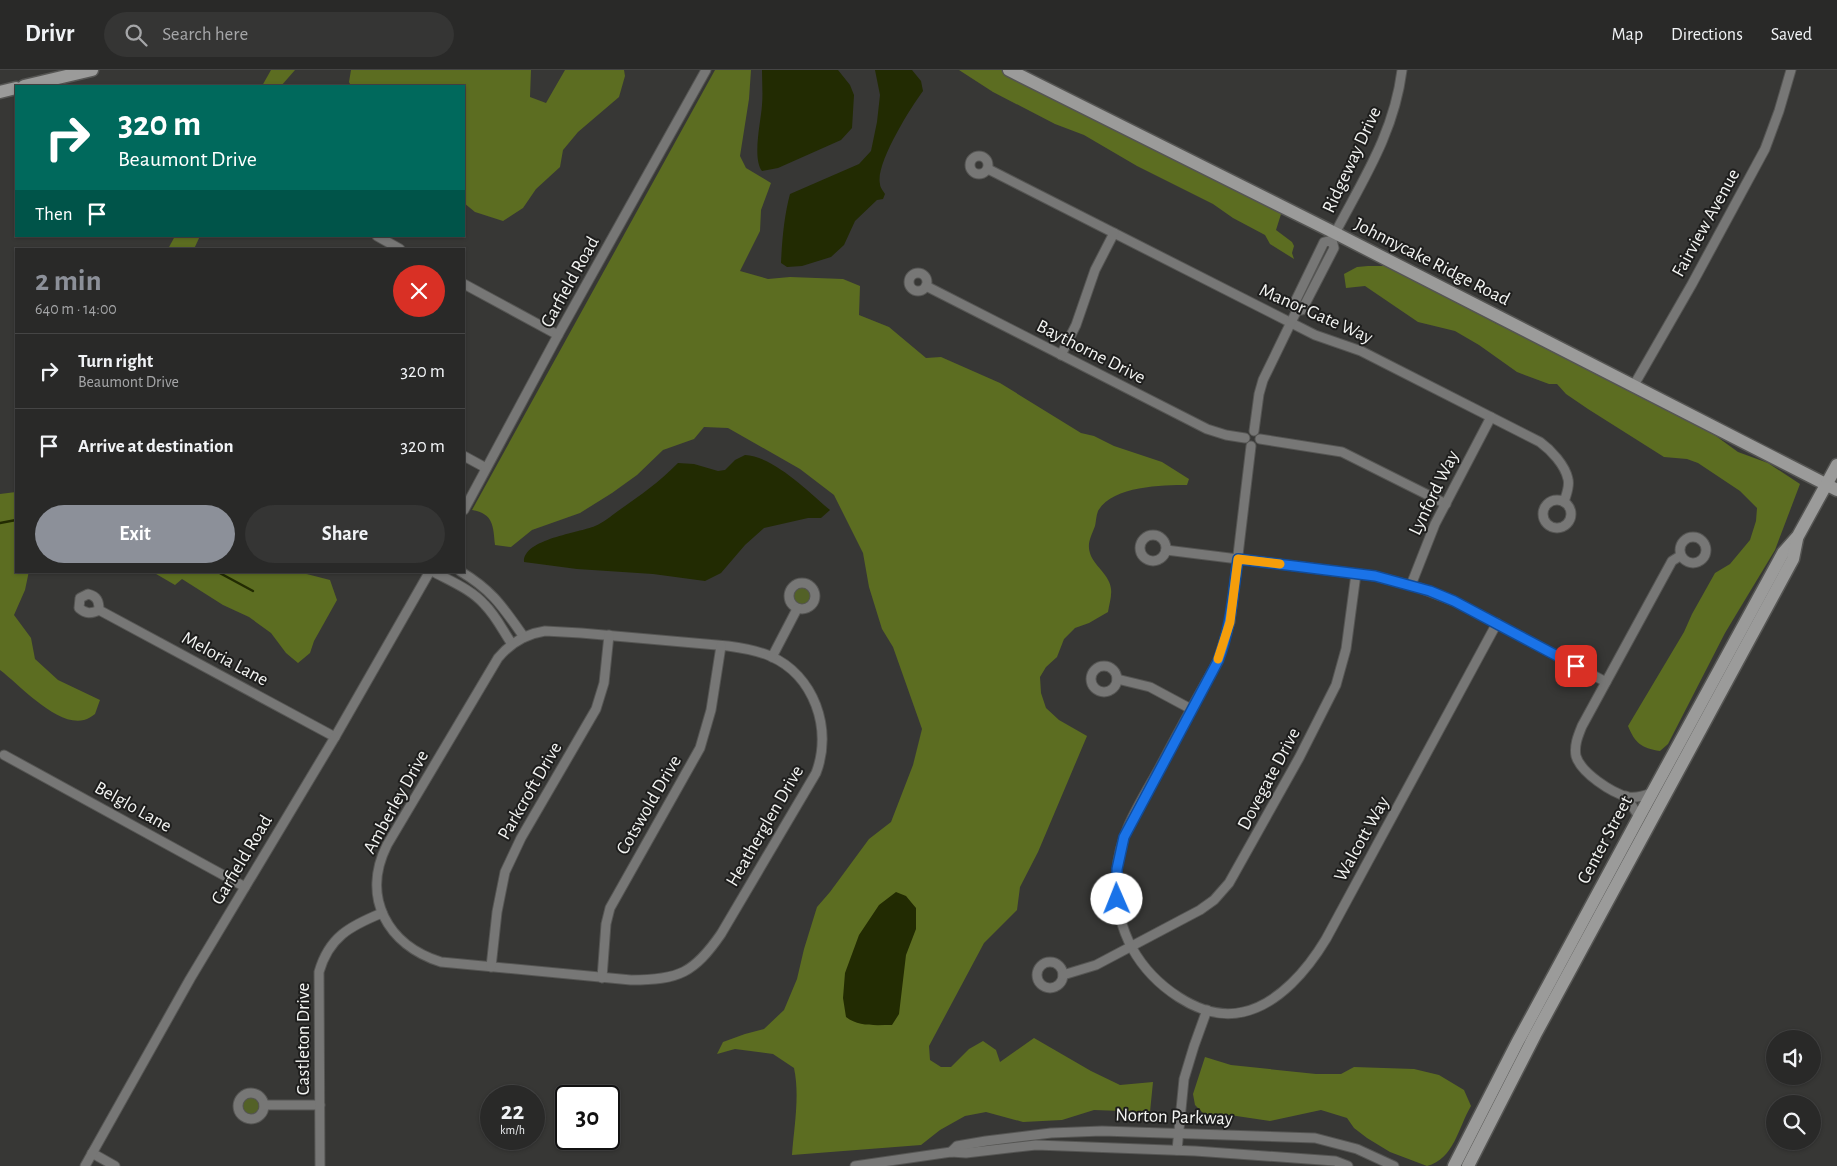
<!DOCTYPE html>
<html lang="en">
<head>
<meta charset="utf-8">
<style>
  :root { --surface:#292928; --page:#353534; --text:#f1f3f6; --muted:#a5a6a8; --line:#454545; --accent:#8c9099 }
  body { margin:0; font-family:"Alegreya Sans",sans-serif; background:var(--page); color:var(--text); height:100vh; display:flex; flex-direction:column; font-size:19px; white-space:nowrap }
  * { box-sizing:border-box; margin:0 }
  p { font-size:16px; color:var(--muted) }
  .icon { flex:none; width:28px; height:28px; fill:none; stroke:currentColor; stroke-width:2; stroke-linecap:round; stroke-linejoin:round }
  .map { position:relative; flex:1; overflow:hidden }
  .drawer { position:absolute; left:15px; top:178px; width:450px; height:325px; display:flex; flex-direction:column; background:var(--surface); border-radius:0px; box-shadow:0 1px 4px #0004,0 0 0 1px var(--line) }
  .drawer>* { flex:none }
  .top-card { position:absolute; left:15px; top:15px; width:450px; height:152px; border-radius:0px; box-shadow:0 1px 4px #0004,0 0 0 1px var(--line); background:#00695c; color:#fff; overflow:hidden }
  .fabs { position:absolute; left:1766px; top:960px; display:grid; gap:10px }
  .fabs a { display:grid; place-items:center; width:55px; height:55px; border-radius:50%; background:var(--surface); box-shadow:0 1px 4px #0004,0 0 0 1px var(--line); font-size:25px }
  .speed { position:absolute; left:480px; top:1015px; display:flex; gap:10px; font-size:25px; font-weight:700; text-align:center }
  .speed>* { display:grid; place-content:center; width:65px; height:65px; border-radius:50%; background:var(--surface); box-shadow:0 1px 4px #0004,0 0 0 1px var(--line); line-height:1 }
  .speed small { font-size:12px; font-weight:400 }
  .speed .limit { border:2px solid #111; border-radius:8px; background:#fff; color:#111 }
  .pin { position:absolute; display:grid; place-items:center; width:42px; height:42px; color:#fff; margin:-21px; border-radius:10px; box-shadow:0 2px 8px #0006 }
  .me { position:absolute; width:55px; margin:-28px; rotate:359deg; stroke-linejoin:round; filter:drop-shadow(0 0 4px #0008) }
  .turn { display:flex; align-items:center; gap:18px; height:105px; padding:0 20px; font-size:22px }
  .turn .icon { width:65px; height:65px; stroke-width:2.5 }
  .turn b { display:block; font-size:35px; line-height:42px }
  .then { display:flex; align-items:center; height:48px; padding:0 20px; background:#0003; gap:10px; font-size:19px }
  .round { display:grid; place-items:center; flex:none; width:52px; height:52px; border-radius:26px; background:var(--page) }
  .head { display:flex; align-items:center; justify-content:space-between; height:85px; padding:0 20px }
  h1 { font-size:30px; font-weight:700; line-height:38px; color:var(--accent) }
  .primary-button { display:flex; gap:10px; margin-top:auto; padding:10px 20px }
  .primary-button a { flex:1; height:58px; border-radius:30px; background:var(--accent); color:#fff; font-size:20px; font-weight:700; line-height:58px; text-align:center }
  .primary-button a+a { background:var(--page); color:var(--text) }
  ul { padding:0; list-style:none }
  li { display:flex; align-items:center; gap:15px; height:75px; padding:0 20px; border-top:1px solid var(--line) }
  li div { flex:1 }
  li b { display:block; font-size:19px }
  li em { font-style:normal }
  header { display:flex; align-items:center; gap:30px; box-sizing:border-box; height:70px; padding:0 25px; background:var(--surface); border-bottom:1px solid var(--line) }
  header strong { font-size:24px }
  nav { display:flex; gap:28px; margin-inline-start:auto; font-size:18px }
  .search { width:350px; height:45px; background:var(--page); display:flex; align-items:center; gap:12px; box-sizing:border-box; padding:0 18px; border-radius:28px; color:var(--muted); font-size:19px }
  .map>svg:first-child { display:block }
  .green { fill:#536127 }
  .forest { fill:#5c6d21 }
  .water { fill:#222b02 }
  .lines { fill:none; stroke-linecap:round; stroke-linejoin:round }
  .stream { stroke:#222b02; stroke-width:2.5 }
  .minor-casing { stroke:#555553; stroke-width:11 }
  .secondary-casing { stroke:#555553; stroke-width:15 }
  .minor { stroke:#777776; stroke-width:9 }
  .secondary { stroke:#9b9b9a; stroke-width:12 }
  .route-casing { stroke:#114b97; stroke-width:12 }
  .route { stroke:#1a73e8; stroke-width:9 }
  .slow { stroke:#f59e0b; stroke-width:9 }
  .labels { text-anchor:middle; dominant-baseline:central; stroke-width:4; stroke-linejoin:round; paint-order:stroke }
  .street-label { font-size:19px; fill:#f3f4f2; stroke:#1e1e1d }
</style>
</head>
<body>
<header>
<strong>Drivr</strong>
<div class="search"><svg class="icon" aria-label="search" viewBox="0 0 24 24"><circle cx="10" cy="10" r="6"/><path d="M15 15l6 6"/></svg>Search here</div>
<nav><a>Map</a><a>Directions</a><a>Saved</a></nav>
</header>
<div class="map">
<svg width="1837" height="1096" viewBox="0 0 1837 1096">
  <rect width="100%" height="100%" fill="#373735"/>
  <g class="green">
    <circle cx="802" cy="526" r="9"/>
    <circle cx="251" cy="1036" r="9"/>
  </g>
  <g class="forest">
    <polygon points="271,0 295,0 281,16 262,16"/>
    <polygon points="351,0 531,0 530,27 546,33 565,0 624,0 625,6 619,27 578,62 563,80 560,97 536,119 523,138 503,151 475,142 464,133 464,16 351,16 349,12"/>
    <path d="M715 0H751L749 29 740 86 746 98 771 113 761 140 760 161 740 201 768 209 790 207 843 209 860 216 859 245 889 257 926 288 941 287 1000 313 1081 363 1094 366 1114 376 1162 392 1189 409 1187 415C1162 415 1112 416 1098 441 1096 446 1096 452 1095 456 1091 467 1086 474 1091 486 1096 497 1110 506 1111 519 1112 526 1109 535 1108 542L1089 553 1075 558 1064 569 1057 587 1046 597 1040 607 1041 623 1046 638 1059 650 1087 666 1038 782 1020 817 1017 840 984 873 929 976 930 990 941 997H951L969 979 983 971 996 980 1000 992 1034 968 1091 1001 1120 1015 1153 1012 1150 1042 1094 1040 1062 1050 1023 1052 986 1042 965 1046 940 1060 921 1075 792 1085C794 1057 800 1026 794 998L773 984 735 979 717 984 723 972 745 964 764 959 784 940 797 909 804 879 817 837 830 822 869 769 891 752 913 695 922 659 893 577 882 559 869 517 863 483 834 425 800 399 728 358 704 357 694 369 663 380 637 405 612 423 580 443 532 460 511 477 495 475C493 456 494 444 472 440Z"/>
    <polygon points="959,0 1003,0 1282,141 1276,160 1292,172 1294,176 1292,183 1294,189 1270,174 1265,165 1233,148 1213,134 1137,96 1084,65 1055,54 993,22"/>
    <polygon points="175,166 200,166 194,179 168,179"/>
    <path d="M1368 196H1392L1495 253 1541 274 1709 361 1738 382 1768 393 1800 414 1775 480 1725 563 1668 674 1660 681C1641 678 1635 673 1628 656L1684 562 1692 544 1715 503 1730 494 1750 470 1756 451 1757 438 1740 421 1698 393 1687 389 1664 387 1588 339 1566 324 1557 314H1549L1517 302 1479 275 1455 261 1418 252 1365 216 1346 218 1344 204 1357 197Z"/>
    <path d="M16 422V501H29L25 520 14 545 31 568 35 589 58 610 100 630 95 644C92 646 88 649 84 650 57 657 20 615 0 600V424Z"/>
    <polygon points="151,501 295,501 330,510 337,530 314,571 310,583 298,593 286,583 271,563 249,547 223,535 182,509 175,515"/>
    <path d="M1205 987 1231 995 1316 1004H1341L1354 997 1414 999 1439 1005 1464 1020 1471 1036C1458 1058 1454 1089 1427 1096L1390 1082 1367 1068 1354 1058 1347 1048 1321 1040 1270 1051 1223 1044H1204L1195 1035 1193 1024Z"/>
  </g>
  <g class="water">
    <path d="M762 0H838L850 15 854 25 852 58 841 70 778 98 762 101C752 88 761 51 762 35 763 24 762 12 762 0Z"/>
    <path d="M875 0H912L921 11 923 21C911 37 875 94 880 114 880 117 883 121 885 124L883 129 877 130 855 151 844 175 831 187 802 196 787 197 781 193C782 171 784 146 790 124L859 94 871 81 877 52 880 25Z"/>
    <path d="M745 385C773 386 809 422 830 440L821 448H808L764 458 745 475 721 503 705 511 653 504 577 499 524 492C523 469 579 463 595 456 603 453 611 446 618 441 641 425 658 413 678 393L694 394 718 401 725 400 735 390Z"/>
    <path d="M896 822 906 826 916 838V859L906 885 899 944 892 955C875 955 859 957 846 947L843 928 845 903 859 865 879 835Z"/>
  </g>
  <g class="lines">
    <g class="stream">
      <polyline points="0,453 16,450"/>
      <polyline points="216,501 253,521"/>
    </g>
    <g class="minor-casing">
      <g id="minor">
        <circle cx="979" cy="95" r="9"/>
        <path d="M988 99 1315 265 1361 281 1540 372C1551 380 1565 395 1568 409 1570 417 1566 425 1564 432"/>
        <polyline points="377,166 400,179"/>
        <path d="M1333 167C1362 111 1394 64 1402 0"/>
        <circle cx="918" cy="212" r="9"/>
        <polyline points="464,214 558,265"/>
        <polyline points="926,216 1207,359 1226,365 1245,368"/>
        <polyline points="1061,285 1076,255 1095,200 1114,163"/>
        <polyline points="1634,315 1692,214 1765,79 1779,41 1791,0"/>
        <polyline points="1254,361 1259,324 1263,310 1297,240 1302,240 1334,178 1332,170 1324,172 1293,236 1297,240"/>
        <polyline points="1260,369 1342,382 1446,434"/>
        <path d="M1251 376 1230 552 1218 591C1198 626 1179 661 1160 697 1142 730 1119 763 1117 801 1115 827 1119 854 1132 878 1152 914 1200 952 1243 942 1279 934 1308 899 1326 869L1497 553"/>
        <polyline points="464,386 486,398"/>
        <circle cx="1557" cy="444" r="14"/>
        <polyline points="464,440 558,265 706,0"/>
        <circle cx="1153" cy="478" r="13"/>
        <circle cx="1693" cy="480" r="13"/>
        <polyline points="1166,480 1375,506 1420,518 1454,531 1606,612"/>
        <path d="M432 501C450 511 471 519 485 535 496 546 503 561 512 574"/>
        <path d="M460 501C493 521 502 536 524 567"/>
        <circle cx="802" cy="526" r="13"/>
        <polyline points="1411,515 1435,454 1491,347"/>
        <path d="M99 540C91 544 86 544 79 538L80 528 88 524C97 526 99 531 99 540L335 667"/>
        <path d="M545 561 581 563 728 576C743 578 756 580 770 586 814 605 833 659 816 703L721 864C694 903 679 910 631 910L441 892C387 875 361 827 387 775L498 588C511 572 526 564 545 561Z"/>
        <polyline points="772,587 797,539"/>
        <circle cx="1104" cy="609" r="13"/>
        <polyline points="1117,609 1150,617 1191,639"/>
        <polyline points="4,685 245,817"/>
        <path d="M1651 723C1644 726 1636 728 1628 727 1612 723 1581 703 1576 686 1574 675 1578 666 1582 656L1672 491 1680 486"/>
        <polyline points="1626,726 1639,747"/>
        <circle cx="1050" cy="905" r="13"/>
        <polyline points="491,897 497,842 505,802 521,768 596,639 604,613 609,565"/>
        <polyline points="1063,905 1096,895 1200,840 1214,830 1229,813 1299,688 1336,615 1346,579 1356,504"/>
        <polyline points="602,908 606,854 610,838 700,678 711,640 721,576"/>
        <circle cx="251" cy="1036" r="13"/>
        <polyline points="264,1035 320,1035"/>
        <polyline points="1177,1080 1184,1009 1194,976 1207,940"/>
        <polyline points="951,1082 957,1076 986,1071 1051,1063 1102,1061 1315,1068 1357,1079 1394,1096"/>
        <polyline points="92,1083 115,1096"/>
        <polyline points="85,1096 190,909 335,667 430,501"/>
        <path d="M320 1096 319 902C329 867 350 856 382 843"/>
        <polyline points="855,1096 951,1082 966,1083 1036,1075 1195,1081 1335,1091 1348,1096"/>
      </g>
    </g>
    <g class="secondary-casing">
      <g id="secondary">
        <polyline points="1009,0 1335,163 1837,420"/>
        <polyline points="24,16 92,0"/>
        <polyline points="0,22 16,18"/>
        <polyline points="1454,1096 1517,973 1639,747 1783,483 1798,466 1837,395"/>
        <polyline points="1468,1096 1535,965 1793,489 1797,469"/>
      </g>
    </g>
    <use href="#minor" class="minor"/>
    <use href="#secondary" class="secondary"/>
  </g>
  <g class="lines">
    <g class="route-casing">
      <path id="route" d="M1117 829V799L1124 767 1218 591C1231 558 1233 524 1238 489L1375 506 1430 521 1454 531 1576 596"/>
    </g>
    <use href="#route" class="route"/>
    <polyline class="slow" points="1218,589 1230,552 1238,489 1280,494"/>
  </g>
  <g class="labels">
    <g class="street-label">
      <text transform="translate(1352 90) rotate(-65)">Ridgeway Drive</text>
      <text transform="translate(1706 153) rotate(-61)">Fairview Avenue</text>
      <text transform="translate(1432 192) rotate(27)">Johnnycake Ridge Road</text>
      <text transform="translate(570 212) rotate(-61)">Garfield Road</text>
      <text transform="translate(1316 244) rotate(24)">Manor Gate Way</text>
      <text transform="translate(1091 282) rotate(27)">Baythorne Drive</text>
      <text transform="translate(1434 423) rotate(-64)">Lynford Way</text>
      <text transform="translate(225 589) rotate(28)">Meloria Lane</text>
      <text transform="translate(1269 709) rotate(-62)">Dovegate Drive</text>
      <text transform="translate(530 721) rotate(-60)">Parkcroft Drive</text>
      <text transform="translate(396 732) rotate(-61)">Amberley Drive</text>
      <text transform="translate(649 735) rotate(-60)">Cotswold Drive</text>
      <text transform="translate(133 737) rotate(29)">Belglo Lane</text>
      <text transform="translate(765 756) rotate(-60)">Heatherglen Drive</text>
      <text transform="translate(1362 769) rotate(-61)">Walcott Way</text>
      <text transform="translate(1605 770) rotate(-62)">Center Street</text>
      <text transform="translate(242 790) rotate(-59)">Garfield Road</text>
      <text transform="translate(303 969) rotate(-90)">Castleton Drive</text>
      <text transform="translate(1174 1047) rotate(2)">Norton Parkway</text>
    </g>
  </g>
</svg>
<div class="fabs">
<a><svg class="icon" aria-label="sound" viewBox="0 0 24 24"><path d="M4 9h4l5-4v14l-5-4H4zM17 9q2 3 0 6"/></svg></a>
<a><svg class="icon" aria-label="search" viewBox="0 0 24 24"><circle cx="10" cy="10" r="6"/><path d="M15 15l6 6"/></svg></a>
</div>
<div class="speed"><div>22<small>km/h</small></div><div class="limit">30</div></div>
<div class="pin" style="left:1576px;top:596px;background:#d93025"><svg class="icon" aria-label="arrive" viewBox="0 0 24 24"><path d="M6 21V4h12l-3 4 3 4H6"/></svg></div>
<svg class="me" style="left:1117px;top:829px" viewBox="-20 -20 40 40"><circle r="19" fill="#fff"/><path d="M0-13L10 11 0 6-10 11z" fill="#1a73e8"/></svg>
<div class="top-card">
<div class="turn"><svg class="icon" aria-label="right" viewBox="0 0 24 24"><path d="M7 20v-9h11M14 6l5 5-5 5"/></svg><div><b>320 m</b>Beaumont Drive</div></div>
<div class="then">Then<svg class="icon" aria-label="arrive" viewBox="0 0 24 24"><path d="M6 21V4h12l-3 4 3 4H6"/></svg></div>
</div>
<section class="drawer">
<div class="head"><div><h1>2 min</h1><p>640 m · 14:00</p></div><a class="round" style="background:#d93025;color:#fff"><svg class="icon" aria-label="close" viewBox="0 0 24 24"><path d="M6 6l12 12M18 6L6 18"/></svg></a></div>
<ul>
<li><svg class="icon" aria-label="right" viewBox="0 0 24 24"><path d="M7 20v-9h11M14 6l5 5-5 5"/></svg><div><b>Turn right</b><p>Beaumont Drive</p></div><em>320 m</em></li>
<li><svg class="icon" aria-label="arrive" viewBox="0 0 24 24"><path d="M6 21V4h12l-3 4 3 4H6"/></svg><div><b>Arrive at destination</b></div><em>320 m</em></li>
</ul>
<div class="primary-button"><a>Exit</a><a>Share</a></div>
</section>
</div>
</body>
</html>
